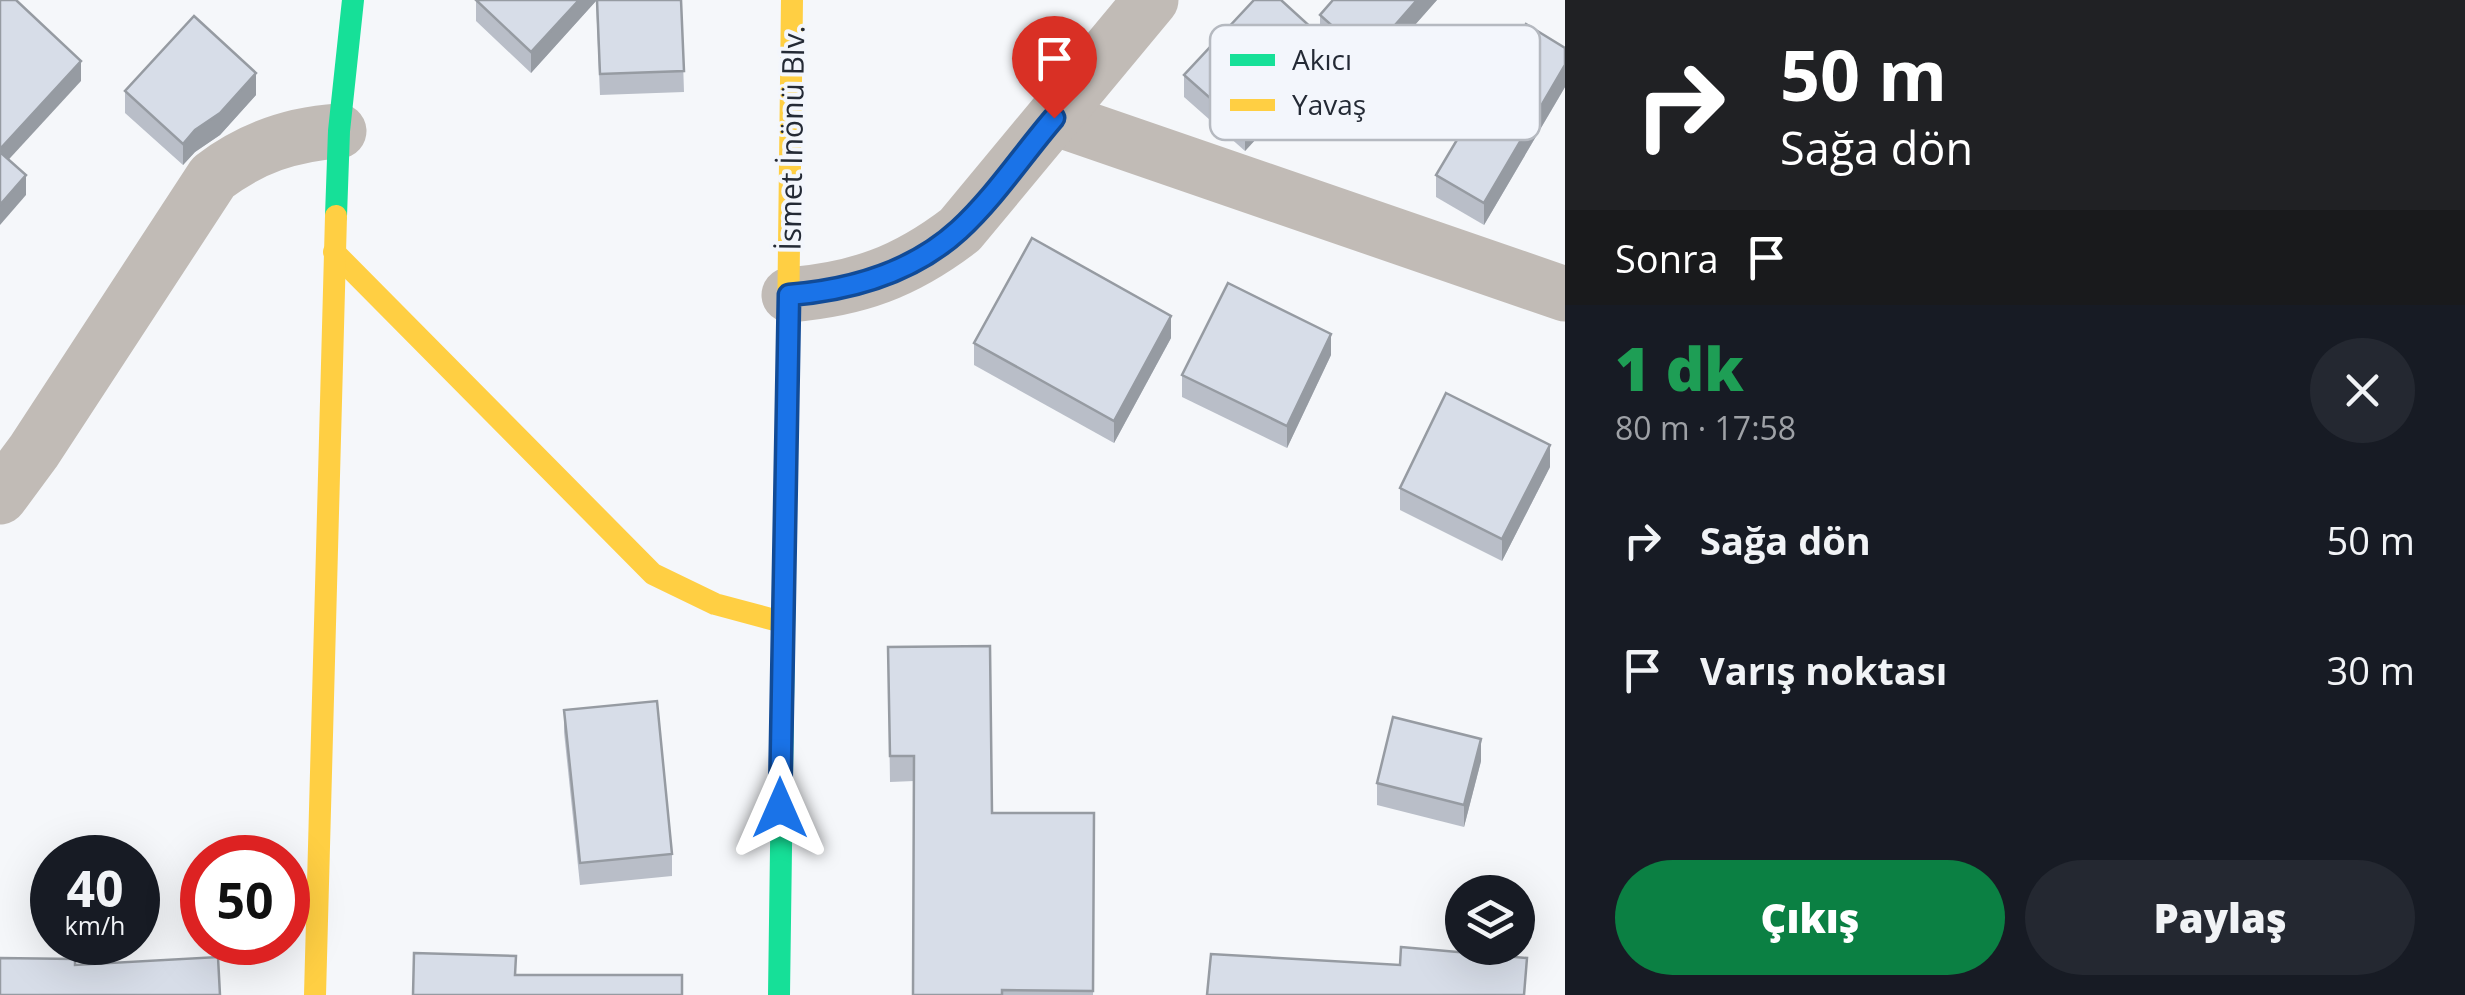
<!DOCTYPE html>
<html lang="tr">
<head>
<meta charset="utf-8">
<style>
  :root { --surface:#171b24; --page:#242831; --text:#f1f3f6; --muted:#9ea1a6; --accent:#0b8043 }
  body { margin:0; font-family:"Open Sans",sans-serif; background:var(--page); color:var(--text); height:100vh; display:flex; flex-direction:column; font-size:38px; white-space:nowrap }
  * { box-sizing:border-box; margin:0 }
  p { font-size:32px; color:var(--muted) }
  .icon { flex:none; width:55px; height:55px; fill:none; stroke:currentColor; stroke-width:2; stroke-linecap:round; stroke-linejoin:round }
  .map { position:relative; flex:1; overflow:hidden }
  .drawer { display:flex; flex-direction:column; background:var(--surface); width:900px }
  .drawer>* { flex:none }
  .guide { background:#202124; color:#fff; overflow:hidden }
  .controls { position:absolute; left:1445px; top:875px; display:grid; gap:20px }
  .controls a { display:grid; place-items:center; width:90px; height:90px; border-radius:50%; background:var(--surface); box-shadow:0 10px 40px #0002; font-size:50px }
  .speed { position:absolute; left:30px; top:835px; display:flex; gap:20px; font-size:50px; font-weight:700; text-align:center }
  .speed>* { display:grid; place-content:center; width:130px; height:130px; border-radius:50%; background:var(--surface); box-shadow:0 10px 40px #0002; line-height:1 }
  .speed small { font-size:25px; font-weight:400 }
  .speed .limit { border:15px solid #d22; background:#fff; color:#111 }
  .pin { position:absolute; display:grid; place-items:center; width:85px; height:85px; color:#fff; margin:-102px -42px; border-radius:50% 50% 50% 0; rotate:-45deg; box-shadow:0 0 10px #0007 }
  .pin .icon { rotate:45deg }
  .me { position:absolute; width:110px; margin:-55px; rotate:0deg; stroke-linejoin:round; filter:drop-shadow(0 0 8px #0008) }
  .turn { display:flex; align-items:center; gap:35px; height:210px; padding:0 50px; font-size:45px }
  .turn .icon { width:130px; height:130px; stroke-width:2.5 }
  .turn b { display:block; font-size:70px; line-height:85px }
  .then { display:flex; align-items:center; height:95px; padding:0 50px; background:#0003; gap:20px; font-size:38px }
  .round { display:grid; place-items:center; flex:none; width:105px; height:105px; border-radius:52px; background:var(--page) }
  .headline { display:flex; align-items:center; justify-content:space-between; height:170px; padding:0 50px }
  h1 { font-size:60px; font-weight:800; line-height:75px; color:#1e9e55 }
  .button { display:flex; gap:20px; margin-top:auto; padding:20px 50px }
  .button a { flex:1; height:115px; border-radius:60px; background:var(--accent); color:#fff; font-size:40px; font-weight:800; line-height:115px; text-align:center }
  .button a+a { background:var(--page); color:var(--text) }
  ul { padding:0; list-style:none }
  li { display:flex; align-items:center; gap:30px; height:130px; padding:0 50px }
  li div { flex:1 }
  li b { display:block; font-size:38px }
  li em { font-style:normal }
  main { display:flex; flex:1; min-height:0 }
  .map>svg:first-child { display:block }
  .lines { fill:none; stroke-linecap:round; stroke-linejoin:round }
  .street { stroke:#c1bbb6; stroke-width:55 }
  .fast { stroke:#16e098; stroke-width:22 }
  .slow { stroke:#ffcf43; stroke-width:22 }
  .wall { fill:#b9bec8 }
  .shaded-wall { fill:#969ba2 }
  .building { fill:#d7dde8; stroke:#969ba2; stroke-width:2.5 }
  .route-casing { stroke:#114b97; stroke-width:25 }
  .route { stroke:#1a73e8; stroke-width:18 }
  .labels { text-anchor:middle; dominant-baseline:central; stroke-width:8; stroke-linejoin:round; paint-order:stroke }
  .street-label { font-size:30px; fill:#242a35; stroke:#f3f6fc }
  .key { fill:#f3f6fc; stroke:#b5b9c0; stroke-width:2.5 }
  .key-label { font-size:28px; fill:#242a35 }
</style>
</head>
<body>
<main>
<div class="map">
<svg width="1565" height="995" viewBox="0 0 1565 995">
  <rect width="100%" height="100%" fill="#f5f7fa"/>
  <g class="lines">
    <g class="street">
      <polyline points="1054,118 1565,294"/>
      <path d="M789 295C858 289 905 272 960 230L1151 0"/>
      <path d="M0 497 34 451 213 177C251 148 291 134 339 131"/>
    </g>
    <g class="fast">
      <polyline points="336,216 339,131 353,0"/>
      <polyline points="779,995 787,409"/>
    </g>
    <g class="slow">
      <polyline points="334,252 653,574 715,604 782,622"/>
      <polyline points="787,409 792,0"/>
      <polyline points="315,995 336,216"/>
    </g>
  </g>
  <g class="wall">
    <polygon points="476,0 681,0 684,92 600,95 596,1 531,73 476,21"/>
    <polygon points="1333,0 1437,0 1367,79 1326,42 1326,63 1245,151 1184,97 1184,75 1320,36 1320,15"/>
    <polygon points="1565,48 1565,87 1484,225 1436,197 1436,175"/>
    <polygon points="125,91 256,95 220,135 195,152 183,165 125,113"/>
    <polygon points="1171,338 1114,443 974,365 974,343"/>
    <polygon points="1331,355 1287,448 1182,397 1182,375"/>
    <polygon points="1550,467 1502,561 1400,510 1400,488"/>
    <polygon points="888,647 992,813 1094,813 1093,995 913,995 914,781 890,782"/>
    <polygon points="564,710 672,854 672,876 580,885 564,732"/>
    <polygon points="1481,761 1464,827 1377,805 1377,783"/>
  </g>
  <g class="shaded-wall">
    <polygon points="579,0 596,0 596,1 531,73 531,52"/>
    <polygon points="1417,0 1437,0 1367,79 1367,57"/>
    <polygon points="1326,41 1326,63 1245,151 1245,129"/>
    <polygon points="81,61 81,81 0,169 0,149"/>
    <polygon points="1565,65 1565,87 1484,225 1484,203"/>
    <polygon points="256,73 256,95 220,135 195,152 183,165 183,144 195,130"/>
    <polygon points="26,175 26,195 0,225 0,205"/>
    <polygon points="1171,316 1171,338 1114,443 1114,421"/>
    <polygon points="1331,334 1331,355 1287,448 1287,426"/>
    <polygon points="1550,445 1550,467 1502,561 1502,539"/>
    <polygon points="1481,739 1481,761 1464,827 1464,805"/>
  </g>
  <g class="building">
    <polygon points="0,0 16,0 81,61 0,149"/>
    <polygon points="476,0 579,0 531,52"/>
    <polygon points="597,0 681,0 684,71 600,74"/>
    <polygon points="1254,0 1281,0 1326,41 1245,129 1184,75"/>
    <polygon points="1333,0 1417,0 1367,57 1320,15"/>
    <polygon points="194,16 256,73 220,113 195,130 183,144 125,91"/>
    <polygon points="1526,24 1565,48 1565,65 1484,203 1436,175"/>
    <polygon points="0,152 26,175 0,205"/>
    <polygon points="1032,238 1171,316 1114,421 974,343"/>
    <polygon points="1228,283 1331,334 1287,426 1182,375"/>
    <polygon points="1446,393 1550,445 1502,539 1400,488"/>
    <polygon points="990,646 992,813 1094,813 1093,991 1002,990 1002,995 913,995 914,756 890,756 888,647"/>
    <polygon points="657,701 672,854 580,863 564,710"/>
    <polygon points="1393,717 1481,739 1464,805 1377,783"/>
    <polygon points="1401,947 1527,958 1524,995 1207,995 1211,954 1400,965"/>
    <polygon points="414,953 516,956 515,975 682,975 682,995 413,995"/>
    <polygon points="218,957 220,995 0,995 0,958 75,959 75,965"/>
  </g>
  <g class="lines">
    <g class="route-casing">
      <path id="route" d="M780 808 789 295C851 290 912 273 959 230 994 198 1023 154 1054 118"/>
    </g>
    <use href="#route" class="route"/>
  </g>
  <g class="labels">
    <g class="street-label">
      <text transform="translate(791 138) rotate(-89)">İsmet İnönü Blv.</text>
    </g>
  </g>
  <rect x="1210" y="25" width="330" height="115" rx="15" class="key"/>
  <rect x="1230" y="54" width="45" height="12" fill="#16e098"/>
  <rect x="1230" y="99" width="45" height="12" fill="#ffcf43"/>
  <g class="key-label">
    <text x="1292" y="70">Akıcı</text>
    <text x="1292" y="115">Yavaş</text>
  </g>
</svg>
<div class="controls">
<a><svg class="icon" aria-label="layers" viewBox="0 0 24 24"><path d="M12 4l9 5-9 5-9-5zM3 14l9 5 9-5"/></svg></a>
</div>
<div class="speed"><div>40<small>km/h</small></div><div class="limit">50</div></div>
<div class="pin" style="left:1054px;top:118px;background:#d93025"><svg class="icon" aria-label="arrive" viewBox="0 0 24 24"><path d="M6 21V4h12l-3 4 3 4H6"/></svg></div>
<svg class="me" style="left:780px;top:808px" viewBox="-20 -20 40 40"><path d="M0-17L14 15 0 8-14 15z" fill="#1a73e8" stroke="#fff" stroke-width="4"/></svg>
</div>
<section class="drawer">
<div class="guide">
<div class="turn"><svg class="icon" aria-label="right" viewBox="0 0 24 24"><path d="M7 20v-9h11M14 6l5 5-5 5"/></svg><div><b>50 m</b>Sağa dön</div></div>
<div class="then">Sonra<svg class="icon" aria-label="arrive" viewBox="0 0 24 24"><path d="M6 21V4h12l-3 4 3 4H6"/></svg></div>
</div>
<div class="headline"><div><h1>1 dk</h1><p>80 m · 17:58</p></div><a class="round"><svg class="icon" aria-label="close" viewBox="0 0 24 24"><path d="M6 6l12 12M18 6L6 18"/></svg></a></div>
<ul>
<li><svg class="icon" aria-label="right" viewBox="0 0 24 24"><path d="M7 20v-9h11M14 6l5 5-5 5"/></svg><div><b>Sağa dön</b></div><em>50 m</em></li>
<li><svg class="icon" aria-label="arrive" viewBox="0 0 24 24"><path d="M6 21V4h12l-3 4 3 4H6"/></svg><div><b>Varış noktası</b></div><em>30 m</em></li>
</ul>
<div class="button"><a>Çıkış</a><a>Paylaş</a></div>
</section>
</main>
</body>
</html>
